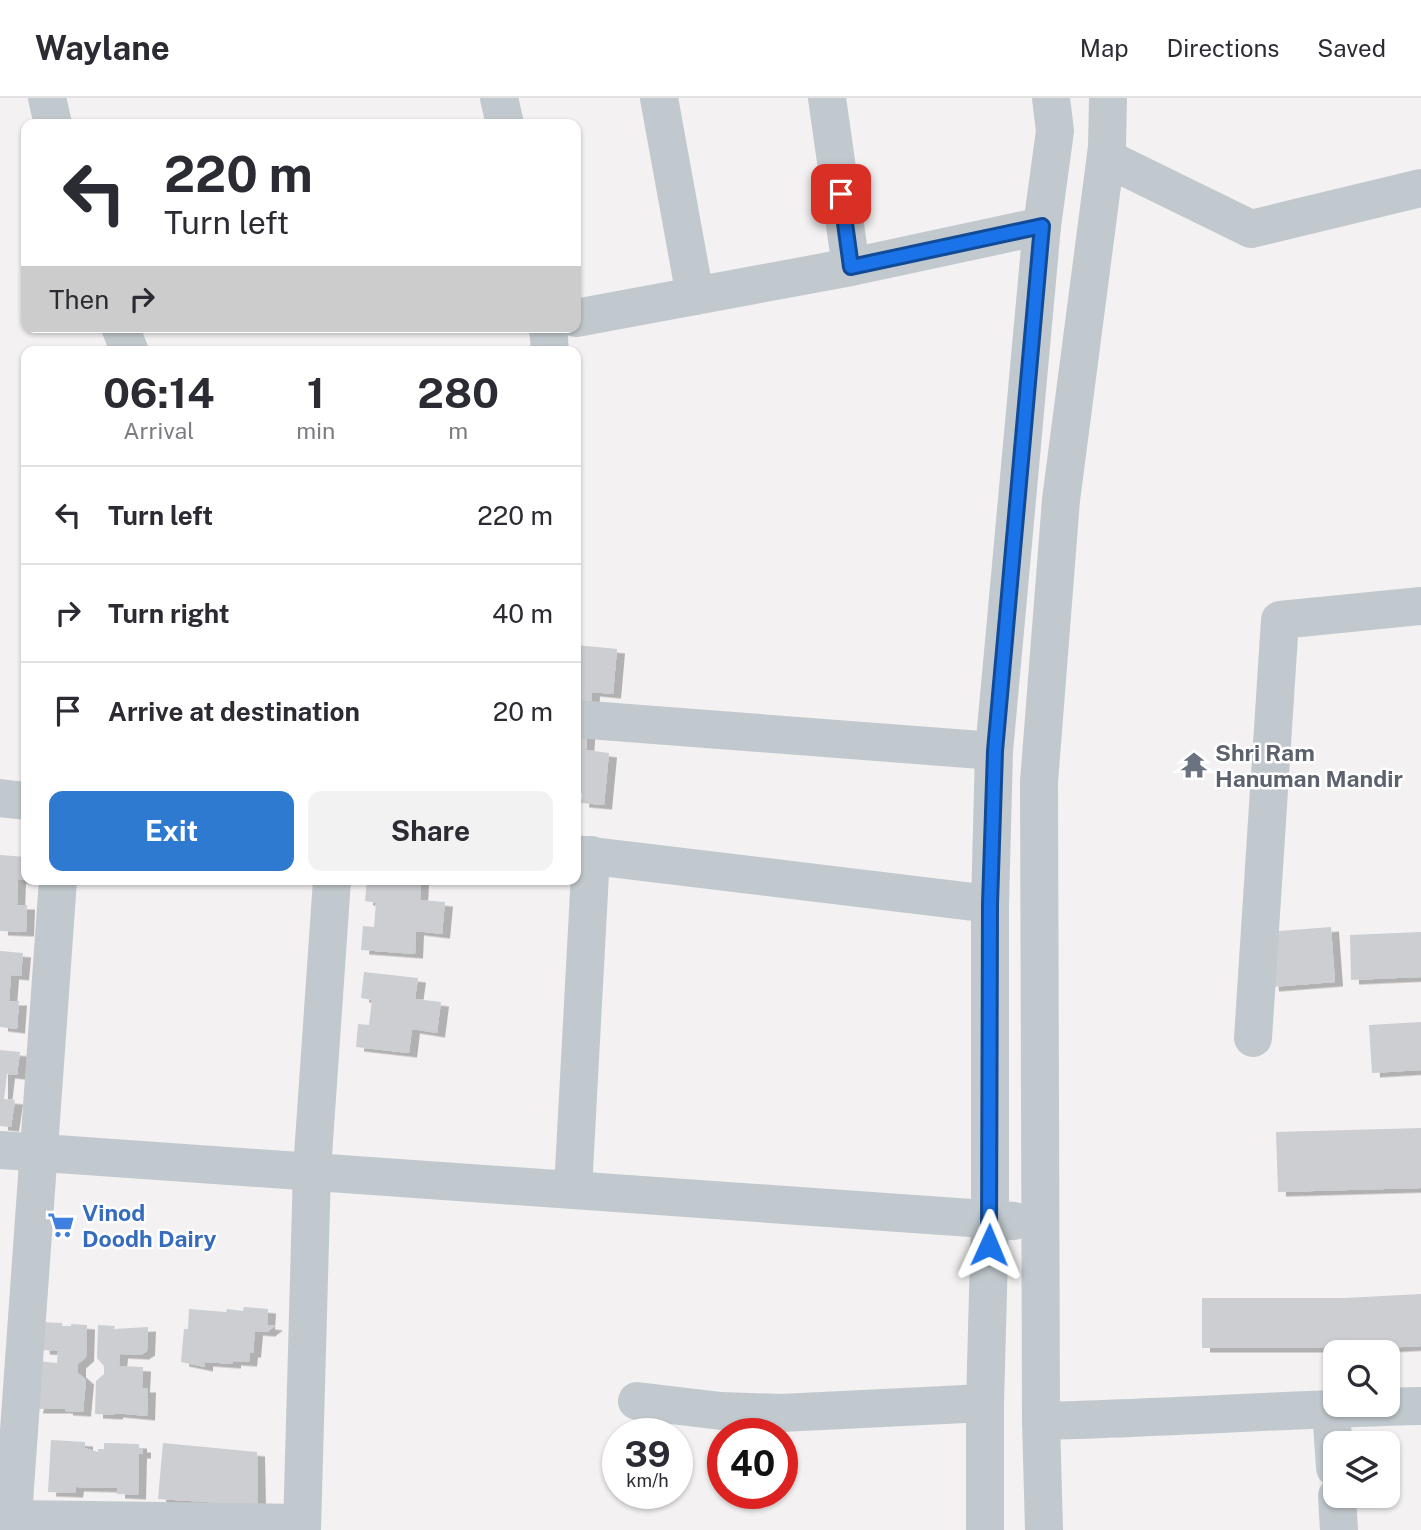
<!DOCTYPE html>
<html lang="en">
<head>
<meta charset="utf-8">
<style>
  :root { --surface:#fff; --page:#f2f2f3; --text:#2b2b33; --muted:#7c7c81; --line:#e1e1e2; --accent:#2e7ad0 }
  body { margin:0; font-family:"Public Sans",sans-serif; background:var(--page); color:var(--text); height:100vh; display:flex; flex-direction:column; font-size:26px; white-space:nowrap }
  * { box-sizing:border-box; margin:0 }
  p { font-size:23px; color:var(--muted) }
  .icon { flex:none; width:38px; height:38px; fill:none; stroke:currentColor; stroke-width:2; stroke-linecap:round; stroke-linejoin:round }
  .map { position:relative; flex:1; overflow:hidden }
  .details { position:absolute; left:21px; top:248px; width:560px; height:539px; display:flex; flex-direction:column; background:var(--surface); border-radius:14px; box-shadow:0 2px 5px #0004 }
  .details>* { flex:none }
  .hud { position:absolute; left:21px; top:21px; width:560px; height:214px; border-radius:14px; box-shadow:0 2px 5px #0004; background:#fff; color:var(--text); overflow:hidden }
  .buttons { position:absolute; left:1323px; top:1242px; display:grid; gap:14px }
  .buttons a { display:grid; place-items:center; width:77px; height:77px; border-radius:14px; background:var(--surface); box-shadow:0 2px 5px #0004; font-size:35px }
  .speed { position:absolute; left:602px; top:1320px; display:flex; gap:14px; font-size:35px; font-weight:700; text-align:center }
  .speed>* { display:grid; place-content:center; width:91px; height:91px; border-radius:50%; background:var(--surface); box-shadow:0 2px 5px #0004; line-height:1 }
  .speed small { font-size:18px; font-weight:400 }
  .speed .limit { border:10px solid #d22; background:#fff; color:#111 }
  .pin { position:absolute; display:grid; place-items:center; width:60px; height:60px; color:#fff; margin:-30px; border-radius:14px; box-shadow:0 4px 10px #0006 }
  .me { position:absolute; width:77px; margin:-38px; rotate:1deg; stroke-linejoin:round; filter:drop-shadow(0 0 5px #0008) }
  .turn { display:flex; align-items:center; gap:24px; height:147px; padding:0 28px; font-size:32px }
  .turn .icon { width:91px; height:91px; stroke-width:2.5 }
  .turn b { display:block; font-size:49px; line-height:60px }
  .then { display:flex; align-items:center; height:66px; padding:0 28px; background:#0003; gap:14px; font-size:26px }
  .eta { display:flex; justify-content:space-evenly; align-items:center; height:119px; text-align:center }
  .eta b { font-size:42px; font-weight:700; line-height:49px }
  .cta { display:flex; gap:14px; margin-top:auto; padding:14px 28px }
  .cta a { flex:1; height:80px; border-radius:14px; background:var(--accent); color:#fff; font-size:28px; font-weight:700; line-height:80px; text-align:center }
  .cta a+a { background:var(--page); color:var(--text) }
  ul { padding:0; list-style:none }
  li { display:flex; align-items:center; gap:21px; height:98px; padding:0 28px; border-top:2px solid var(--line) }
  li div { flex:1 }
  li b { display:block; font-size:26px }
  li em { font-style:normal }
  header { display:flex; align-items:center; gap:42px; box-sizing:border-box; height:98px; padding:0 35px; background:var(--surface); border-bottom:2px solid var(--line) }
  header strong { font-size:33px }
  nav { display:flex; gap:38px; margin-inline-start:auto; font-size:24px }
  .map>svg:first-child { display:block }
  .building { fill:#ccced2; filter:url(#shadow) }
  .lines { fill:none; stroke-linecap:round; stroke-linejoin:round }
  .minor { stroke:#c1c9ce; stroke-width:38 }
  .route-casing { stroke:#114b97; stroke-width:18 }
  .route { stroke:#1a73e8; stroke-width:12 }
  .labels { text-anchor:middle; dominant-baseline:central; stroke-width:5; stroke-linejoin:round; paint-order:stroke }
  .worship-label { font-size:23px; font-weight:bold; fill:#5b616d; stroke:#fff; text-anchor:start }
  .shop-label { font-size:23px; font-weight:bold; fill:#366cbe; stroke:#fff; text-anchor:start }
</style>
</head>
<body>
<header>
<strong>Waylane</strong>
<nav><a>Map</a><a>Directions</a><a>Saved</a></nav>
</header>
<div class="map">
<svg width="1421" height="1432" viewBox="0 0 1421 1432">
  <defs>
    <filter id="shadow"><feDropShadow dx="8" dy="4.5" stdDeviation="0" flood-color="#0004"/></filter>
  </defs>
  <rect width="100%" height="100%" fill="#f3f1f2"/>
  <g class="building">
    <polygon points="576,547 617,551 613,596 592,594 590,619 576,618"/>
    <polygon points="576,625 588,627 586,652 609,655 604,707 581,705 582,695 576,694"/>
    <polygon points="0,757 26,759 26,782 18,781 17,807 27,807 26,834 0,833"/>
    <polygon points="367,782 421,782 420,802 445,804 442,836 416,833 415,856 361,852 363,828 374,829 376,805 365,803"/>
    <polygon points="1331,829 1335,884 1271,889 1266,834"/>
    <polygon points="1421,834 1421,879 1351,882 1350,837"/>
    <polygon points="0,853 23,855 21,878 11,877 9,903 19,903 17,931 0,929"/>
    <polygon points="364,874 418,880 415,901 441,904 437,935 412,931 409,955 356,949 358,926 369,927 372,902 361,900"/>
    <polygon points="1421,924 1421,972 1372,975 1369,927"/>
    <polygon points="0,952 20,954 17,977 7,976 4,1001 15,1002 11,1029 0,1028"/>
    <polygon points="1421,1030 1421,1090 1278,1094 1276,1034"/>
    <polygon points="1421,1196 1421,1248 1347,1252 1346,1213 1345,1250 1202,1250 1202,1200 1345,1200"/>
    <polygon points="244,1209 268,1211 267,1227 275,1228 267,1234 255,1233 253,1255 250,1255 249,1264 233,1263 233,1266 205,1264 205,1269 181,1264 184,1231 188,1231 189,1211 226,1214 227,1211 243,1213"/>
    <polygon points="38,1224 62,1225 62,1228 71,1228 71,1226 87,1227 86,1259 78,1266 78,1275 86,1282 83,1314 65,1313 65,1311 35,1311 42,1279 36,1278 38,1263 57,1265 58,1253 42,1252"/>
    <polygon points="98,1227 115,1228 114,1231 148,1229 147,1253 141,1257 120,1256 119,1268 143,1269 142,1290 148,1290 147,1318 115,1315 115,1317 95,1316 96,1283 104,1276 104,1268 97,1260"/>
    <polygon points="51,1342 85,1344 85,1350 98,1354 98,1351 104,1351 104,1345 139,1346 139,1350 143,1350 143,1356 139,1356 138,1397 117,1396 117,1390 76,1389 75,1395 48,1394"/>
    <polygon points="163,1345 257,1354 258,1407 158,1401"/>
  </g>
  <g class="lines">
    <g class="minor">
      <polyline points="47,0 53,26"/>
      <polyline points="499,0 505,26"/>
      <polyline points="659,0 695,198"/>
      <polyline points="827,0 851,169"/>
      <polyline points="1106,60 1251,131 1421,90"/>
      <polyline points="576,220 851,169 1042,128"/>
      <polyline points="120,229 130,254"/>
      <polyline points="548,229 550,254"/>
      <polyline points="576,621 994,653"/>
      <polyline points="0,700 26,703"/>
      <polyline points="576,756 990,806"/>
      <polyline points="1253,940 1280,522 1421,508"/>
      <polyline points="0,1052 1014,1123"/>
      <polyline points="573,1091 591,757"/>
      <polyline points="637,1303 721,1313 781,1315 985,1305"/>
      <polyline points="1331,1310 1335,1370"/>
      <path d="M1041 1323C1168 1320 1294 1311 1421 1308"/>
      <polyline points="1337,1398 1339,1432"/>
      <polyline points="12,1421 302,1425"/>
      <polyline points="12,1432 58,782"/>
      <polyline points="302,1432 312,1072 332,782"/>
      <polyline points="985,1432 985,1305 990,1121 990,806 994,653 1042,128 1055,33 1051,0"/>
      <polyline points="1044,1432 1041,1323 1039,684 1061,402 1107,49 1108,0"/>
    </g>
  </g>
  <g class="lines">
    <g class="route-casing">
      <polyline id="route" points="841,96 851,169 1042,128 995,653 990,806 989,1147"/>
    </g>
    <use href="#route" class="route"/>
  </g>
  <defs>
    <g id="temple-bare" transform="scale(2.1)"><path d="M0-6L5-2H3V0L6.5 2.5H4V6H1.5V3h-3V6H-4V2.5H-6.5L-3 0V-2H-5Z" fill="#6b7280" stroke="#fff" stroke-width="2.5" paint-order="stroke"/></g>
    <g id="supermarket-bare" transform="scale(2.1)"><path d="M-6-5.5h2.5l.6 2H6L4.5 2H-2.5L-4.4-4H-6ZM-1.5 3.2a1.3 1.3 0 1 0 .1 0ZM3 3.2a1.3 1.3 0 1 0 .1 0Z" fill="#3f7fe0" stroke="#fff" stroke-width="2.5" paint-order="stroke"/></g>
  </defs>
  <g fill-rule="evenodd">
    <use href="#temple-bare" x="1194" y="667"/>
    <use href="#supermarket-bare" x="61" y="1127"/>
  </g>
  <g class="labels">
    <g class="worship-label">
      <text x="1215" y="654">Shri Ram<tspan x="1215" dy="26">Hanuman Mandir</tspan></text>
    </g>
    <g class="shop-label">
      <text x="82" y="1114">Vinod<tspan x="82" dy="26">Doodh Dairy</tspan></text>
    </g>
  </g>
</svg>
<div class="buttons">
<a><svg class="icon" aria-label="search" viewBox="0 0 24 24"><circle cx="10" cy="10" r="6"/><path d="M15 15l6 6"/></svg></a>
<a><svg class="icon" aria-label="layers" viewBox="0 0 24 24"><path d="M12 4l9 5-9 5-9-5zM3 14l9 5 9-5"/></svg></a>
</div>
<div class="speed"><div>39<small>km/h</small></div><div class="limit">40</div></div>
<div class="pin" style="left:841px;top:96px;background:#d93025"><svg class="icon" aria-label="arrive" viewBox="0 0 24 24"><path d="M6 21V4h12l-3 4 3 4H6"/></svg></div>
<svg class="me" style="left:989px;top:1147px" viewBox="-20 -20 40 40"><path d="M0-17L14 15 0 8-14 15z" fill="#1a73e8" stroke="#fff" stroke-width="4"/></svg>
<div class="hud">
<div class="turn"><svg class="icon" aria-label="left" viewBox="0 0 24 24"><path d="M17 20v-9H6M10 6l-5 5 5 5"/></svg><div><b>220 m</b>Turn left</div></div>
<div class="then">Then<svg class="icon" aria-label="right" viewBox="0 0 24 24"><path d="M7 20v-9h11M14 6l5 5-5 5"/></svg></div>
</div>
<section class="details">
<div class="eta">
<div><b>06:14</b><p>Arrival</p></div>
<div><b>1</b><p>min</p></div>
<div><b>280</b><p>m</p></div>
</div>
<ul>
<li><svg class="icon" aria-label="left" viewBox="0 0 24 24"><path d="M17 20v-9H6M10 6l-5 5 5 5"/></svg><div><b>Turn left</b></div><em>220 m</em></li>
<li><svg class="icon" aria-label="right" viewBox="0 0 24 24"><path d="M7 20v-9h11M14 6l5 5-5 5"/></svg><div><b>Turn right</b></div><em>40 m</em></li>
<li><svg class="icon" aria-label="arrive" viewBox="0 0 24 24"><path d="M6 21V4h12l-3 4 3 4H6"/></svg><div><b>Arrive at destination</b></div><em>20 m</em></li>
</ul>
<div class="cta"><a>Exit</a><a>Share</a></div>
</section>
</div>
</body>
</html>
